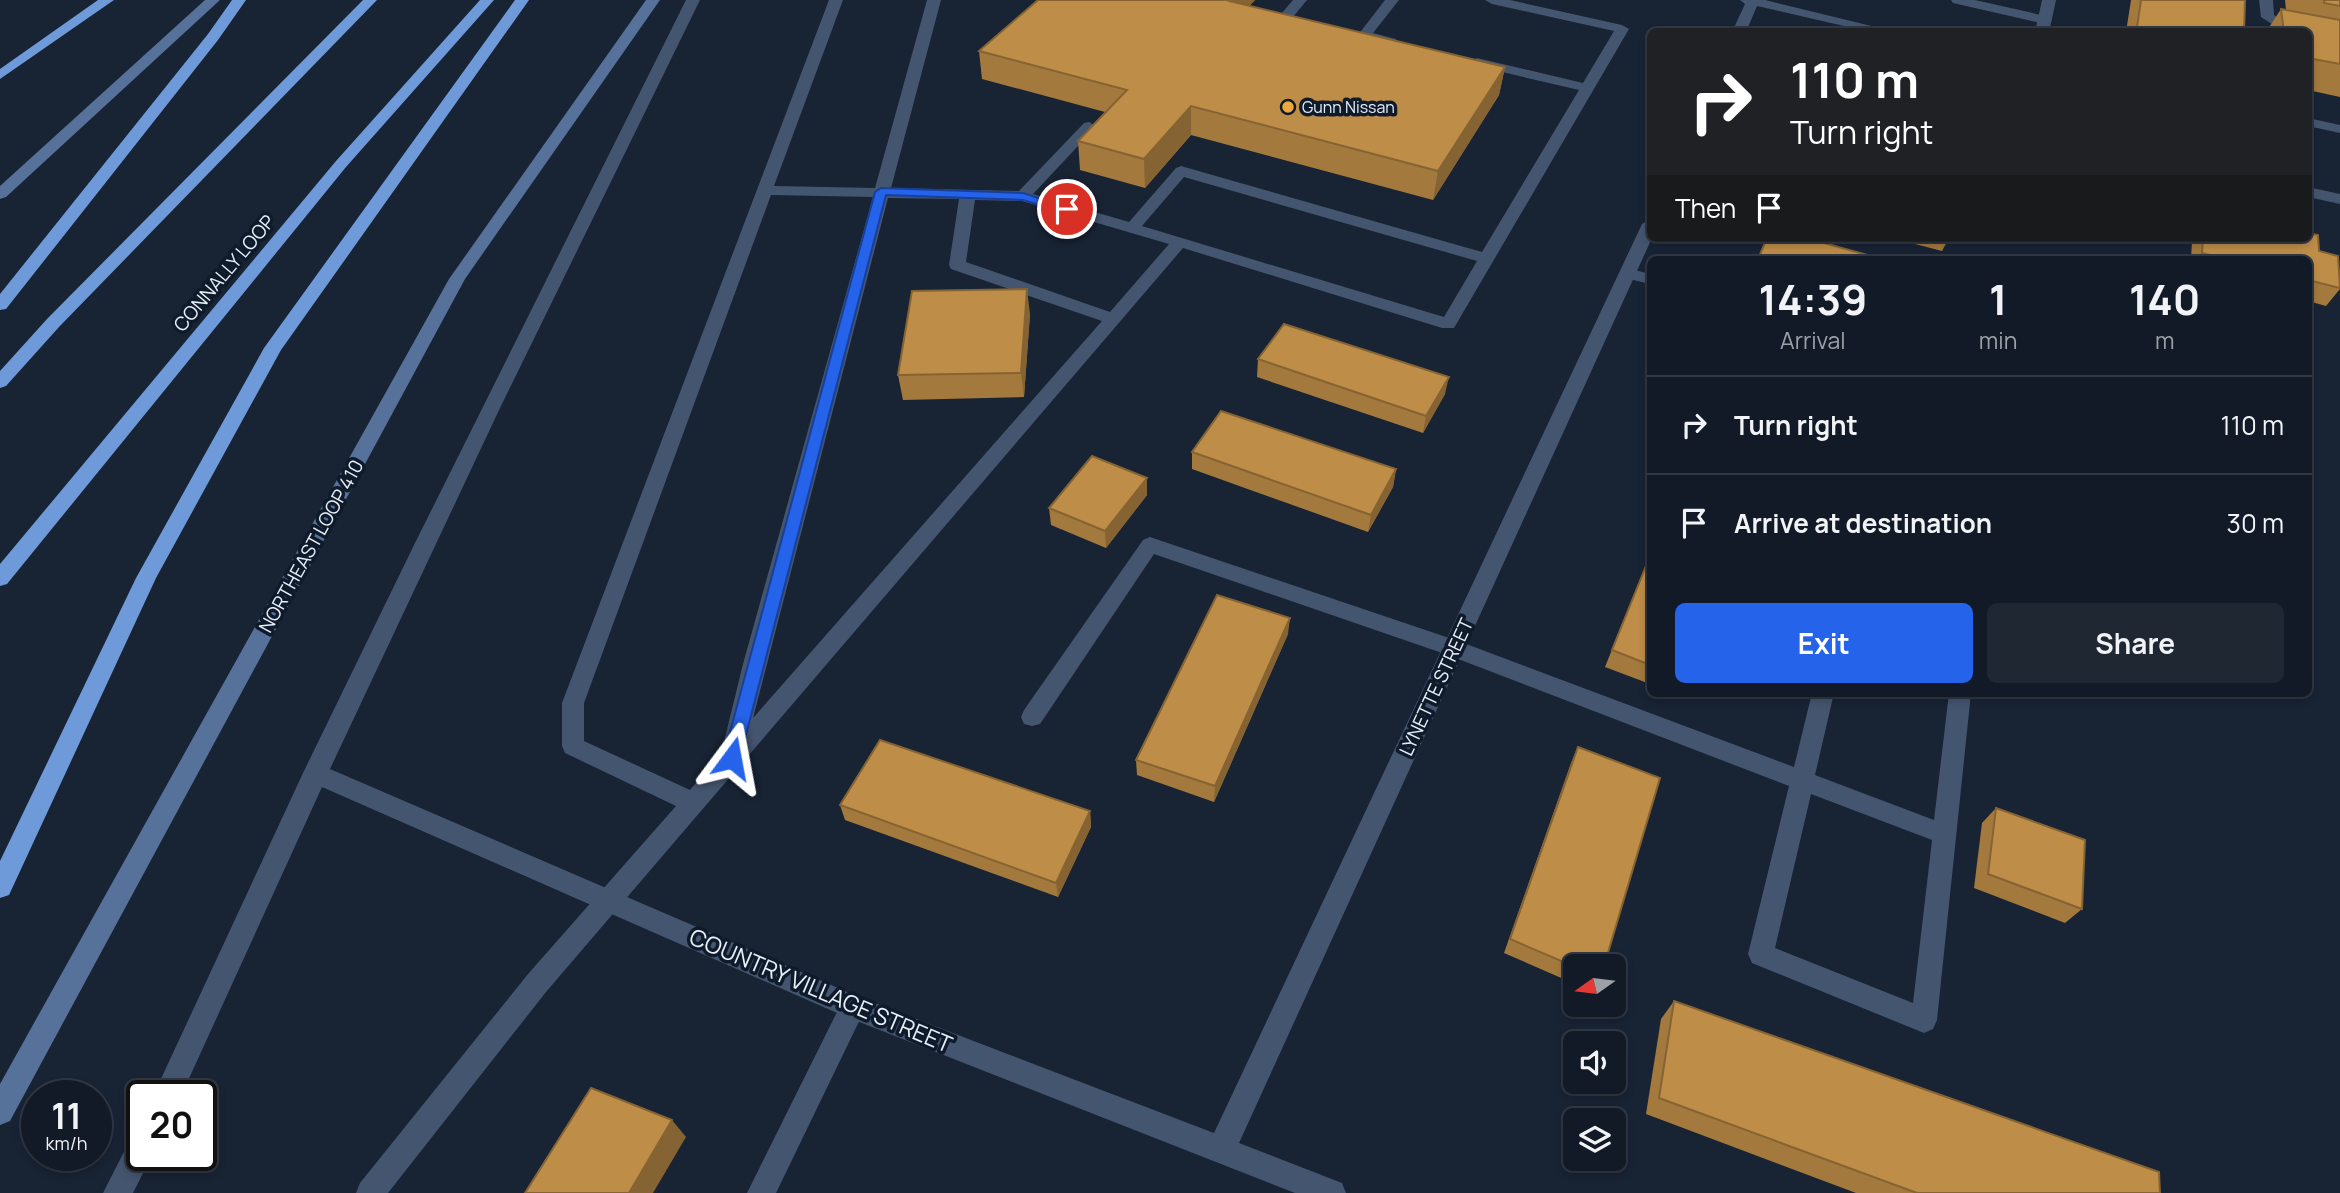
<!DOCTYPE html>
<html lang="en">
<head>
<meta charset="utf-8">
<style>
  :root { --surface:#121a27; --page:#1f2733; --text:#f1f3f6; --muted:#9ca1a7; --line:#313844; --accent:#2563eb }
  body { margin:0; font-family:Manrope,sans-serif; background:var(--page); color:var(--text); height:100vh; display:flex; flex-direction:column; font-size:26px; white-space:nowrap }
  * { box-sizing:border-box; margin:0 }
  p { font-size:23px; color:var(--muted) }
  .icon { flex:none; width:38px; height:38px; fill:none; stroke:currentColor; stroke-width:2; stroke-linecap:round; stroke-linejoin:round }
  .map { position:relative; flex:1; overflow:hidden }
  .drawer { position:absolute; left:1647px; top:256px; width:665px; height:441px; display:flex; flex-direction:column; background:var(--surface); border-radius:10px; box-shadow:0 4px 10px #0003,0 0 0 2px var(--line) }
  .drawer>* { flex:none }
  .top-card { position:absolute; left:1647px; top:28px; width:665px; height:214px; border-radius:10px; box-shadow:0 4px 10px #0003,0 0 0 2px var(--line); background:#202124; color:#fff; overflow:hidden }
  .needle { width:46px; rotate:256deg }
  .controls { position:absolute; left:1563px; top:954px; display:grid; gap:14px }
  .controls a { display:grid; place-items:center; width:63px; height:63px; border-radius:10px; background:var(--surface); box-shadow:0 4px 10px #0003,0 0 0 2px var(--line); font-size:35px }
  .speed { position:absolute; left:21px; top:1080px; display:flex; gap:14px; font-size:35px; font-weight:700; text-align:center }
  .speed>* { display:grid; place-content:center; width:91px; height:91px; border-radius:50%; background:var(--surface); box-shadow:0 4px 10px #0003,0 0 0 2px var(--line); line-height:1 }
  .speed small { font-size:18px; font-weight:400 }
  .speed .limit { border:4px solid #111; border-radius:10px; background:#fff; color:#111 }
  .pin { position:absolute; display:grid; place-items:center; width:60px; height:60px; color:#fff; margin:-30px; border:4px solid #fff; border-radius:50%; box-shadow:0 2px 7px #0007 }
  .me { position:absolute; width:77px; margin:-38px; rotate:13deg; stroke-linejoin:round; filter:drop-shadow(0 0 5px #0008) }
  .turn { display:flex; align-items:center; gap:24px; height:147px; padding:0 28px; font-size:32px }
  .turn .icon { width:91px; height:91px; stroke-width:2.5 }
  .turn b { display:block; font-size:49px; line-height:60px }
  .then { display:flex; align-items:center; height:66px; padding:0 28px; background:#0003; gap:14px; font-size:26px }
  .eta { display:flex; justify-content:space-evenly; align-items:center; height:119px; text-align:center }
  .eta b { font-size:42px; font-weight:700; line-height:49px }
  .cta { display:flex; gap:14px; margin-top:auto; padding:14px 28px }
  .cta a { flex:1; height:80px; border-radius:10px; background:var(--accent); color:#fff; font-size:28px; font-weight:700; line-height:80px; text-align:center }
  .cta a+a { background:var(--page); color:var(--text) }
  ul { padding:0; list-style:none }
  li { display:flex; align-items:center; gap:21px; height:98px; padding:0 28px; border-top:2px solid var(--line) }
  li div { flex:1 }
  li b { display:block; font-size:26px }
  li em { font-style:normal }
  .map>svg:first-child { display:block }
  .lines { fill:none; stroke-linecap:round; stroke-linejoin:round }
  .lane { fill:#44556f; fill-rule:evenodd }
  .street { fill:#44556f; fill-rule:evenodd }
  .secondary { fill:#56719a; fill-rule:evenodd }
  .highway { fill:#6f9ad9; fill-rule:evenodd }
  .wall { fill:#a3793e }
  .shaded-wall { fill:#856332 }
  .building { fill:#be8d48; stroke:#856332; stroke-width:2 }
  .route { fill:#2563eb; stroke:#184099; stroke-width:2 }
  .poi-dot { fill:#eda83b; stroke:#0f1a2a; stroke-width:2.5 }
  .labels { text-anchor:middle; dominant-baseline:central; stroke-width:7; stroke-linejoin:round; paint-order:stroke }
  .far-poi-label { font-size:16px; fill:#e7effa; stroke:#0f1a2a; text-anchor:start }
  .street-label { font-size:19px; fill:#e7effa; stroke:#0f1a2a }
  .near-street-label { font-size:23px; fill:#e7effa; stroke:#0f1a2a }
</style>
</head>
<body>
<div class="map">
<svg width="2340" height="1193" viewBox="0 0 2340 1193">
  <rect width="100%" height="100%" fill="#182334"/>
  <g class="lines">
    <g class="lane">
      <path d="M829 0H843L774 186 875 188 927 0H941L891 188 1019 191 1084 123 1089 122 1096 126 1094 129 1033 194 1129 222 1176 168 1181 166 1482 252 1579 90 1472 65 1470 62 1477 58 1583 83 1614 31 1492 4 1485 0H1510L1622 25 1629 29 1454 328H1442L1183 248 546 992 388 1193H356L360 1183 528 974 676 806 565 753 562 746V703ZM1184 177 1477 261 1444 317 1142 226ZM771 195 873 197 743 664 721 754 690 790 584 741V703ZM888 198 959 199 949 265 951 269 1102 321 753 718ZM975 200 1022 201 1169 244 1110 312 966 262Z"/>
      <polygon points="1293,0 1307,0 1279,34 1269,34 1269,28"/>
      <polygon points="1385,0 1399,0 1373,33 1396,39 1396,45 1391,46 1358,35"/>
      <polygon points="1951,0 1975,0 2050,17 2052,20 2045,24 1953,3"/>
      <polygon points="2259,0 2273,0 2274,15 2287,22 2340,32 2340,40 2308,34 2308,32 2278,28 2261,17"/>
      <polygon points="2308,187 2340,194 2340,204 2308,197"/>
      <polygon points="1627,268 1650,274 1650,284 1621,277 1619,273"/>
      <path d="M1150 537 1461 642 1794 767 1812 693H1834L1815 775 1934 820 1949 693H1971L1937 1020 1933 1029 1924 1033 1752 963 1748 954 1789 786 1445 654 1154 554 1040 724 1032 726 1024 724 1021 717 1024 710 1143 540ZM1811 794 1932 840 1913 1003 1775 948Z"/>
      <polygon points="853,994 862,998 866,1007 776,1193 747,1193 844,998"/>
    </g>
    <g class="street">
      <polygon points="686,0 700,0 500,408 330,769 859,997 1214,1133 1642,224 1650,219 1652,238 1239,1143 1342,1183 1346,1193 1295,1193 844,1016 322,787 181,1096 153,1096 303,773 414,545"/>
      <polygon points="1740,0 1765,0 1896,32 1870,32 1757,6 1746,32 1732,32 1745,4"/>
      <polygon points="2042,0 2056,0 2049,32 2035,32"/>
      <polygon points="2308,118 2340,125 2340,133 2308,126"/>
      <polygon points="142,1132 142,1155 152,1155 133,1193 103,1193 132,1136"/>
    </g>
    <g class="secondary">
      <polygon points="205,0 220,0 6,197 0,199 0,186"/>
      <polygon points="646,0 660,0 465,279 10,1121 0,1125 0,1084 449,279"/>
    </g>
    <g class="highway">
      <polygon points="98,0 114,0 0,79 0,69"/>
      <polygon points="232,0 246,0 218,40 6,309 0,310 0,294 208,34"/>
      <polygon points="363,0 377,0 59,327 6,386 0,388 0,371 47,319"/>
      <polygon points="480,0 494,0 346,167 7,584 0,586 0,564 336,161"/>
      <polygon points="515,0 529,0 281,350 156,578 9,895 0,898 0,861 136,578 264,348"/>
    </g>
  </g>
  <g class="wall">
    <polygon points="1038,0 1255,0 1249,6 1505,67 1499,95 1433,200 1191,135 1145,188 1080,170 1078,141 1105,112 982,79 979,51"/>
    <polygon points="2131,0 2245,0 2244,32 2126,32"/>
    <polygon points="2285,0 2340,0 2340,97 2308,90 2308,32 2266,32 2281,9 2286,10"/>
    <polygon points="1892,238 1949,238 1942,251"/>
    <polygon points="2194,238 2308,238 2319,251 2340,289 2326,306 2308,301 2308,259 2191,259 2192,241"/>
    <polygon points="1030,314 1024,397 903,400 898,375"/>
    <polygon points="1258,359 1445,394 1423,433 1257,377"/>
    <polygon points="1192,452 1396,469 1393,487 1368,532 1192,469"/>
    <polygon points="1147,478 1147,495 1106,548 1051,525 1049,508"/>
    <polygon points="1650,555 1650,684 1605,667"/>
    <polygon points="1288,634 1214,802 1137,775 1136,760"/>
    <polygon points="1672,693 1685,693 1683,697"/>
    <polygon points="1578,747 1575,966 1575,984 1504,953 1571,763"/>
    <polygon points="840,805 1090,811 1091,827 1058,897 845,820"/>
    <polygon points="1996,808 2082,909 2065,923 1974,888 1982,823"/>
    <polygon points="1674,1001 2160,1193 1856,1193 1646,1114 1661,1019"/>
  </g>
  <g class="shaded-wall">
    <polygon points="1230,0 1255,0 1228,29 1229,1"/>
    <polygon points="1505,67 1499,95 1433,200 1438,171"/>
    <polygon points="1191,106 1191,135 1145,188 1144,159"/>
    <polygon points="1027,289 1030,314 1024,397 1021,373"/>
    <polygon points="1449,377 1445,394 1423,433 1426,416"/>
    <polygon points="1396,469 1393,487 1368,532 1371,515"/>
    <polygon points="1147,478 1147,495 1106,548 1105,531"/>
    <polygon points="1290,618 1288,634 1214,802 1215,786"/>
    <polygon points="1090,811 1091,827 1058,897 1056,883"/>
    <polygon points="672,1120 686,1137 653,1193 629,1193"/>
  </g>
  <g class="building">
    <polygon points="1038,0 1230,0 1229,1 1505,67 1438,171 1191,106 1144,159 1078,141 1127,90 979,51"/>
    <polygon points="2141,0 2245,0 2244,32 2158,32 2137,27"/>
    <polygon points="2324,0 2340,0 2340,6 2324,3"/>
    <polygon points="2281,9 2340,20 2340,64 2308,58 2308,32 2284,32"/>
    <polygon points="2308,233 2318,235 2319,251 2338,256 2340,288 2308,280 2308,259 2225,259 2202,253 2203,238 2308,238"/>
    <polygon points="1767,238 1806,238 1882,259 1758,259"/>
    <polygon points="1027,289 1021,373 898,375 912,291"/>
    <polygon points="1284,324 1449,377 1426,416 1258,359"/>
    <polygon points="1221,411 1396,469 1371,515 1192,452"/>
    <polygon points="1092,456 1147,478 1105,531 1049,508"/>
    <polygon points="1650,556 1650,665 1612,650"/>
    <polygon points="1217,595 1290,618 1215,786 1136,760"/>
    <polygon points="880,740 1090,811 1056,883 840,805"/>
    <polygon points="1578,747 1660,778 1604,966 1575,967 1510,939"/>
    <polygon points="1996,808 2085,840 2082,909 1988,874"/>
    <polygon points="1674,1001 2159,1172 2160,1193 1917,1193 1659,1098"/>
    <polygon points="591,1088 672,1120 629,1193 525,1193"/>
  </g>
  <polygon class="route" points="881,188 1023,193 1073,209 1067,213 1023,200 886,195 740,758 738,763 732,765 725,763 723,758 875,192"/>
  <circle class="poi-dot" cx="1288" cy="107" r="7"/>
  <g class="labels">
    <g class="far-poi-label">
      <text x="1302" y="107">Gunn Nissan</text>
    </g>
    <g class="street-label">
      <text transform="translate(224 273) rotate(-50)">CONNALLY LOOP</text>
      <text transform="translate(311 546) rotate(-61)">NORTHEAST LOOP 410</text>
      <text transform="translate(1436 687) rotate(-65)">LYNETTE STREET</text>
    </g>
    <g class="near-street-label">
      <text transform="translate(821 990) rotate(23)">COUNTRY VILLAGE STREET</text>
    </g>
  </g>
</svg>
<div class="controls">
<a><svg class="needle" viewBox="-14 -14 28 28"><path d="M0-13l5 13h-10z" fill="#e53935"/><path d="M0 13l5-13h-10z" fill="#9ca1a7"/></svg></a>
<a><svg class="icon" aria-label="sound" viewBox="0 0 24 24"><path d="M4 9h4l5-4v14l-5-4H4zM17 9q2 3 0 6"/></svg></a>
<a><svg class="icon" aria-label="layers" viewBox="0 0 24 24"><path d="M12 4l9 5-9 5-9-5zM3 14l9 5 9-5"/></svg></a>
</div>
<div class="speed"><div>11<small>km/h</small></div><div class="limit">20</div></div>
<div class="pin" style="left:1067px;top:209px;background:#d93025"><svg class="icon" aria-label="arrive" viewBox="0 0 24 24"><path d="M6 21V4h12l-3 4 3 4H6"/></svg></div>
<svg class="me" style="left:732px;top:758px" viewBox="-20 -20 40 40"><path d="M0-17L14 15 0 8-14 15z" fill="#2563eb" stroke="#fff" stroke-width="4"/></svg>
<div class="top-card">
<div class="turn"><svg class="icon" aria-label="right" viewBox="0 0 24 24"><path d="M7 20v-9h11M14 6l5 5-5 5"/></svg><div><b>110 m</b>Turn right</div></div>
<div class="then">Then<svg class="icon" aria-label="arrive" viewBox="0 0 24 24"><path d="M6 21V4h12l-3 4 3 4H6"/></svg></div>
</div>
<section class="drawer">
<div class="eta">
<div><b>14:39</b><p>Arrival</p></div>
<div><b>1</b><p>min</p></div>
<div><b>140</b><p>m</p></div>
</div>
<ul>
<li><svg class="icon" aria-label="right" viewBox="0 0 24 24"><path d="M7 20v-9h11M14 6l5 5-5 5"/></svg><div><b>Turn right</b></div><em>110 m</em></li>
<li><svg class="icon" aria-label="arrive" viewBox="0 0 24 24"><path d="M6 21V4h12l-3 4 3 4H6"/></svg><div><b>Arrive at destination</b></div><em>30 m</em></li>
</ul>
<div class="cta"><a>Exit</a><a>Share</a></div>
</section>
</div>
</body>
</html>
